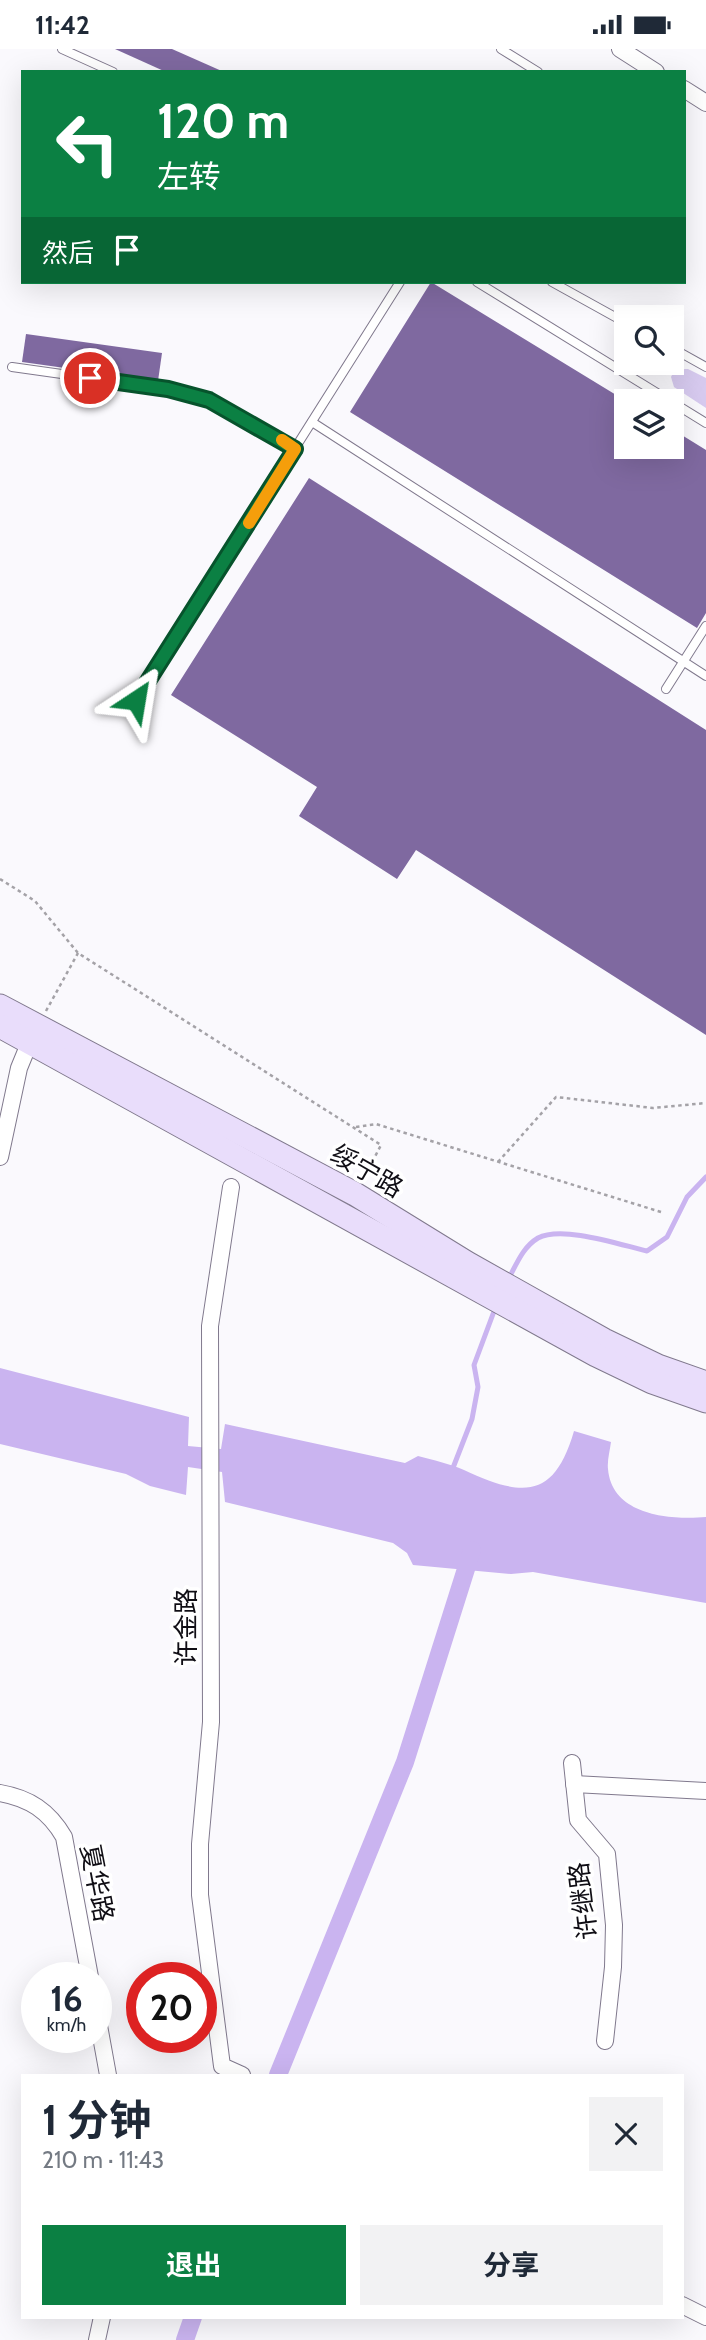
<!DOCTYPE html>
<html lang="zh">
<head>
<meta charset="utf-8">
<style>
  :root { --surface:#fff; --page:#f2f2f3; --text:#1f2937; --muted:#747a83; --accent:#0b8043 }
  body { margin:0; font-family:Cabin,"Noto Sans SC",sans-serif; background:var(--page); color:var(--text); height:100vh; display:flex; flex-direction:column; font-size:26px; white-space:nowrap }
  * { box-sizing:border-box; margin:0 }
  p { font-size:23px; color:var(--muted) }
  .icon { flex:none; width:38px; height:38px; fill:none; stroke:currentColor; stroke-width:2; stroke-linecap:round; stroke-linejoin:round }
  .map { position:relative; flex:1; overflow:hidden }
  .drawer { position:absolute; left:21px; top:2025px; width:663px; height:245px; display:flex; flex-direction:column; background:var(--surface); border-radius:0px; box-shadow:0 7px 28px #0002 }
  .drawer>* { flex:none }
  .banner { position:absolute; left:21px; top:21px; width:665px; height:214px; border-radius:0px; box-shadow:0 7px 28px #0002; background:#0b8043; color:#fff; overflow:hidden }
  .controls { position:absolute; left:614px; top:256px; display:grid; gap:14px }
  .controls a { display:grid; place-items:center; width:70px; height:70px; border-radius:0px; background:var(--surface); box-shadow:0 7px 28px #0002; font-size:35px }
  .speed { position:absolute; left:21px; top:1913px; display:flex; gap:14px; font-size:35px; font-weight:700; text-align:center }
  .speed>* { display:grid; place-content:center; width:91px; height:91px; border-radius:50%; background:var(--surface); box-shadow:0 7px 28px #0002; line-height:1 }
  .speed small { font-size:18px; font-weight:400 }
  .speed .limit { border:10px solid #d22; background:#fff; color:#111 }
  .pin { position:absolute; display:grid; place-items:center; width:60px; height:60px; color:#fff; margin:-30px; border:4px solid #fff; border-radius:50%; box-shadow:0 2px 7px #0007 }
  .me { position:absolute; width:77px; margin:-38px; rotate:33deg; stroke-linejoin:round; filter:drop-shadow(0 0 5px #0008) }
  .turn { display:flex; align-items:center; gap:24px; height:147px; padding:0 21px; font-size:32px }
  .turn .icon { width:91px; height:91px; stroke-width:2.5 }
  .turn b { display:block; font-size:49px; line-height:60px }
  .then { display:flex; align-items:center; height:66px; padding:0 21px; background:#0003; gap:14px; font-size:26px }
  .round { display:grid; place-items:center; flex:none; width:74px; height:74px; border-radius:0px; background:var(--page) }
  .overview { display:flex; align-items:center; justify-content:space-between; height:119px; padding:0 21px }
  h1 { font-size:42px; font-weight:700; line-height:52px }
  .action { display:flex; gap:14px; margin-top:auto; padding:14px 21px }
  .action a { flex:1; height:80px; border-radius:0px; background:var(--accent); color:#fff; font-size:28px; font-weight:700; line-height:80px; text-align:center }
  .action a+a { background:var(--page); color:var(--text) }
  .status { display:flex; justify-content:space-between; align-items:center; height:49px; padding:0 35px; background:var(--surface); direction:ltr }
  .status svg { height:19px; fill:currentColor }
  .map>svg:first-child { display:block }
  .green { fill:#d7caef }
  .water { fill:#cab4f0 }
  .lines { fill:none; stroke-linecap:round; stroke-linejoin:round }
  .stream { stroke:#cab4f0; stroke-width:5 }
  .canal { stroke:#cab4f0; stroke-width:18 }
  .building { fill:#7f69a0 }
  .lane-casing { stroke:#80798d; stroke-width:10 }
  .street-casing { stroke:#80798d; stroke-width:18 }
  .secondary-casing { stroke:#80798d; stroke-width:25 }
  .path { stroke:#a4a2a7; stroke-width:2.5; stroke-dasharray:3.5 3.5; stroke-linecap:butt }
  .lane { stroke:#fff; stroke-width:8 }
  .street { stroke:#fff; stroke-width:16 }
  .secondary { stroke:#e9ddfb; stroke-width:23 }
  .route-casing { stroke:#07532c; stroke-width:18 }
  .route { stroke:#0b8043; stroke-width:12 }
  .slow { stroke:#f59e0b; stroke-width:12 }
  .labels { text-anchor:middle; dominant-baseline:central; stroke-width:7; stroke-linejoin:round; paint-order:stroke }
  .street-label { font-size:26px; fill:#100e15; stroke:#fff }
</style>
</head>
<body>
<div class="status"><b>11:42</b><svg viewBox="0 0 49 12"><path d="M0 12V9h3v3zM5 12V6h3v6zM10 12V3h3v9zM15 12V0h3v12zM26 1h20v11H26zM47 4h2v5h-2z"/></svg></div>
<div class="map">
<svg width="706" height="2291" viewBox="0 0 706 2291">
  <rect width="100%" height="100%" fill="#faf9fd"/>
  <polygon class="green" points="675,320 688,320 706,329 706,359 674,338 671,328"/>
  <path class="water" d="M0 1319 189 1368 188 1397 221 1400 225 1375 405 1414 418 1407C433 1411 450 1415 464 1421 522 1448 554 1451 574 1382L611 1393C610 1401 607 1412 608 1420 612 1467 671 1471 706 1468V1554L533 1523 511 1525 413 1516 407 1504 393 1494 225 1453 222 1423 188 1418 186 1446 150 1437 126 1425 0 1395Z"/>
  <g class="lines">
    <g class="stream">
      <path d="M509 1229C517 1214 523 1198 538 1189 562 1176 621 1196 647 1202L667 1188 687 1148 706 1128"/>
      <polyline points="451,1424 472,1370 478,1338 474,1316 496,1257"/>
    </g>
    <g class="canal">
      <polyline points="278,2026 405,1713 472,1501"/>
      <polyline points="185,2291 193,2268"/>
    </g>
  </g>
  <g class="building">
    <polygon points="115,0 172,0 224,23 166,23"/>
    <polygon points="431,233 626,352 626,397 672,397 672,380 706,401 706,564 697,579 350,363"/>
    <polygon points="26,285 162,304 158,332 22,313"/>
    <polygon points="309,429 706,681 706,986 416,801 397,830 299,767 317,738 171,646"/>
  </g>
  <g class="lines">
    <g class="lane-casing">
      <g id="lane">
        <polyline points="62,0 113,23"/>
        <polyline points="501,0 538,23"/>
        <polyline points="477,233 670,352"/>
        <polyline points="552,233 626,274"/>
        <polyline points="672,299 706,318"/>
        <polyline points="12,318 168,340 209,351 295,400"/>
        <polyline points="672,353 706,374"/>
        <polyline points="312,373 706,627"/>
        <polyline points="666,640 706,577"/>
        <polyline points="136,651 400,233"/>
      </g>
    </g>
    <g class="street-casing">
      <g id="street">
        <polyline points="620,0 656,23"/>
        <polyline points="684,40 706,54"/>
        <polyline points="0,1108 19,1019 33,985"/>
        <polyline points="231,1138 210,1277 211,1673 200,1795 200,1846 222,2017 242,2026"/>
        <polyline points="572,1714 578,1771 607,1805 614,1876 613,1918 605,1992"/>
        <polyline points="574,1735 706,1742"/>
        <path d="M0 1744C29 1749 49 1762 64 1788L90 1928"/>
        <polyline points="96,1960 108,2026"/>
        <polyline points="682,2256 706,2268"/>
        <polyline points="97,2291 102,2268"/>
      </g>
    </g>
    <g class="secondary-casing">
      <g id="secondary">
        <polyline points="0,957 355,1145 467,1214 604,1291 658,1317 706,1334"/>
        <polyline points="0,977 596,1306 652,1333 706,1352"/>
      </g>
    </g>
    <g class="path">
      <polyline points="0,830 35,852 78,904 381,1096 365,1127"/>
      <polyline points="46,962 78,904"/>
      <polyline points="356,1078 376,1075 661,1163"/>
      <polyline points="498,1113 556,1048 653,1059 706,1054"/>
    </g>
    <use href="#lane" class="lane"/>
    <use href="#street" class="street"/>
    <use href="#secondary" class="secondary"/>
  </g>
  <g class="lines">
    <g class="route-casing">
      <polyline id="route" points="90,329 168,340 209,351 295,400 136,651"/>
    </g>
    <use href="#route" class="route"/>
    <polyline class="slow" points="249,474 295,400 282,391"/>
  </g>
  <g class="labels">
    <g class="street-label">
      <text transform="translate(367 1122) rotate(30)">绥宁路</text>
      <text transform="translate(186 1578) rotate(-90)">许金路</text>
      <text transform="translate(97 1834) rotate(79)">夏华路</text>
      <text transform="translate(583 1852) rotate(-97)">许继路</text>
    </g>
  </g>
</svg>
<div class="controls">
<a><svg class="icon" aria-label="search" viewBox="0 0 24 24"><circle cx="10" cy="10" r="6"/><path d="M15 15l6 6"/></svg></a>
<a><svg class="icon" aria-label="layers" viewBox="0 0 24 24"><path d="M12 4l9 5-9 5-9-5zM3 14l9 5 9-5"/></svg></a>
</div>
<div class="speed"><div>16<small>km/h</small></div><div class="limit">20</div></div>
<div class="pin" style="left:90px;top:329px;background:#d93025"><svg class="icon" aria-label="arrive" viewBox="0 0 24 24"><path d="M6 21V4h12l-3 4 3 4H6"/></svg></div>
<svg class="me" style="left:136px;top:651px" viewBox="-20 -20 40 40"><path d="M0-17L14 15 0 8-14 15z" fill="#0b8043" stroke="#fff" stroke-width="4"/></svg>
<div class="banner">
<div class="turn"><svg class="icon" aria-label="left" viewBox="0 0 24 24"><path d="M17 20v-9H6M10 6l-5 5 5 5"/></svg><div><b>120 m</b>左转</div></div>
<div class="then">然后<svg class="icon" aria-label="arrive" viewBox="0 0 24 24"><path d="M6 21V4h12l-3 4 3 4H6"/></svg></div>
</div>
<section class="drawer">
<div class="overview"><div><h1>1 分钟</h1><p>210 m · 11:43</p></div><a class="round"><svg class="icon" aria-label="close" viewBox="0 0 24 24"><path d="M6 6l12 12M18 6L6 18"/></svg></a></div>
<div class="action"><a>退出</a><a>分享</a></div>
</section>
</div>
</body>
</html>
